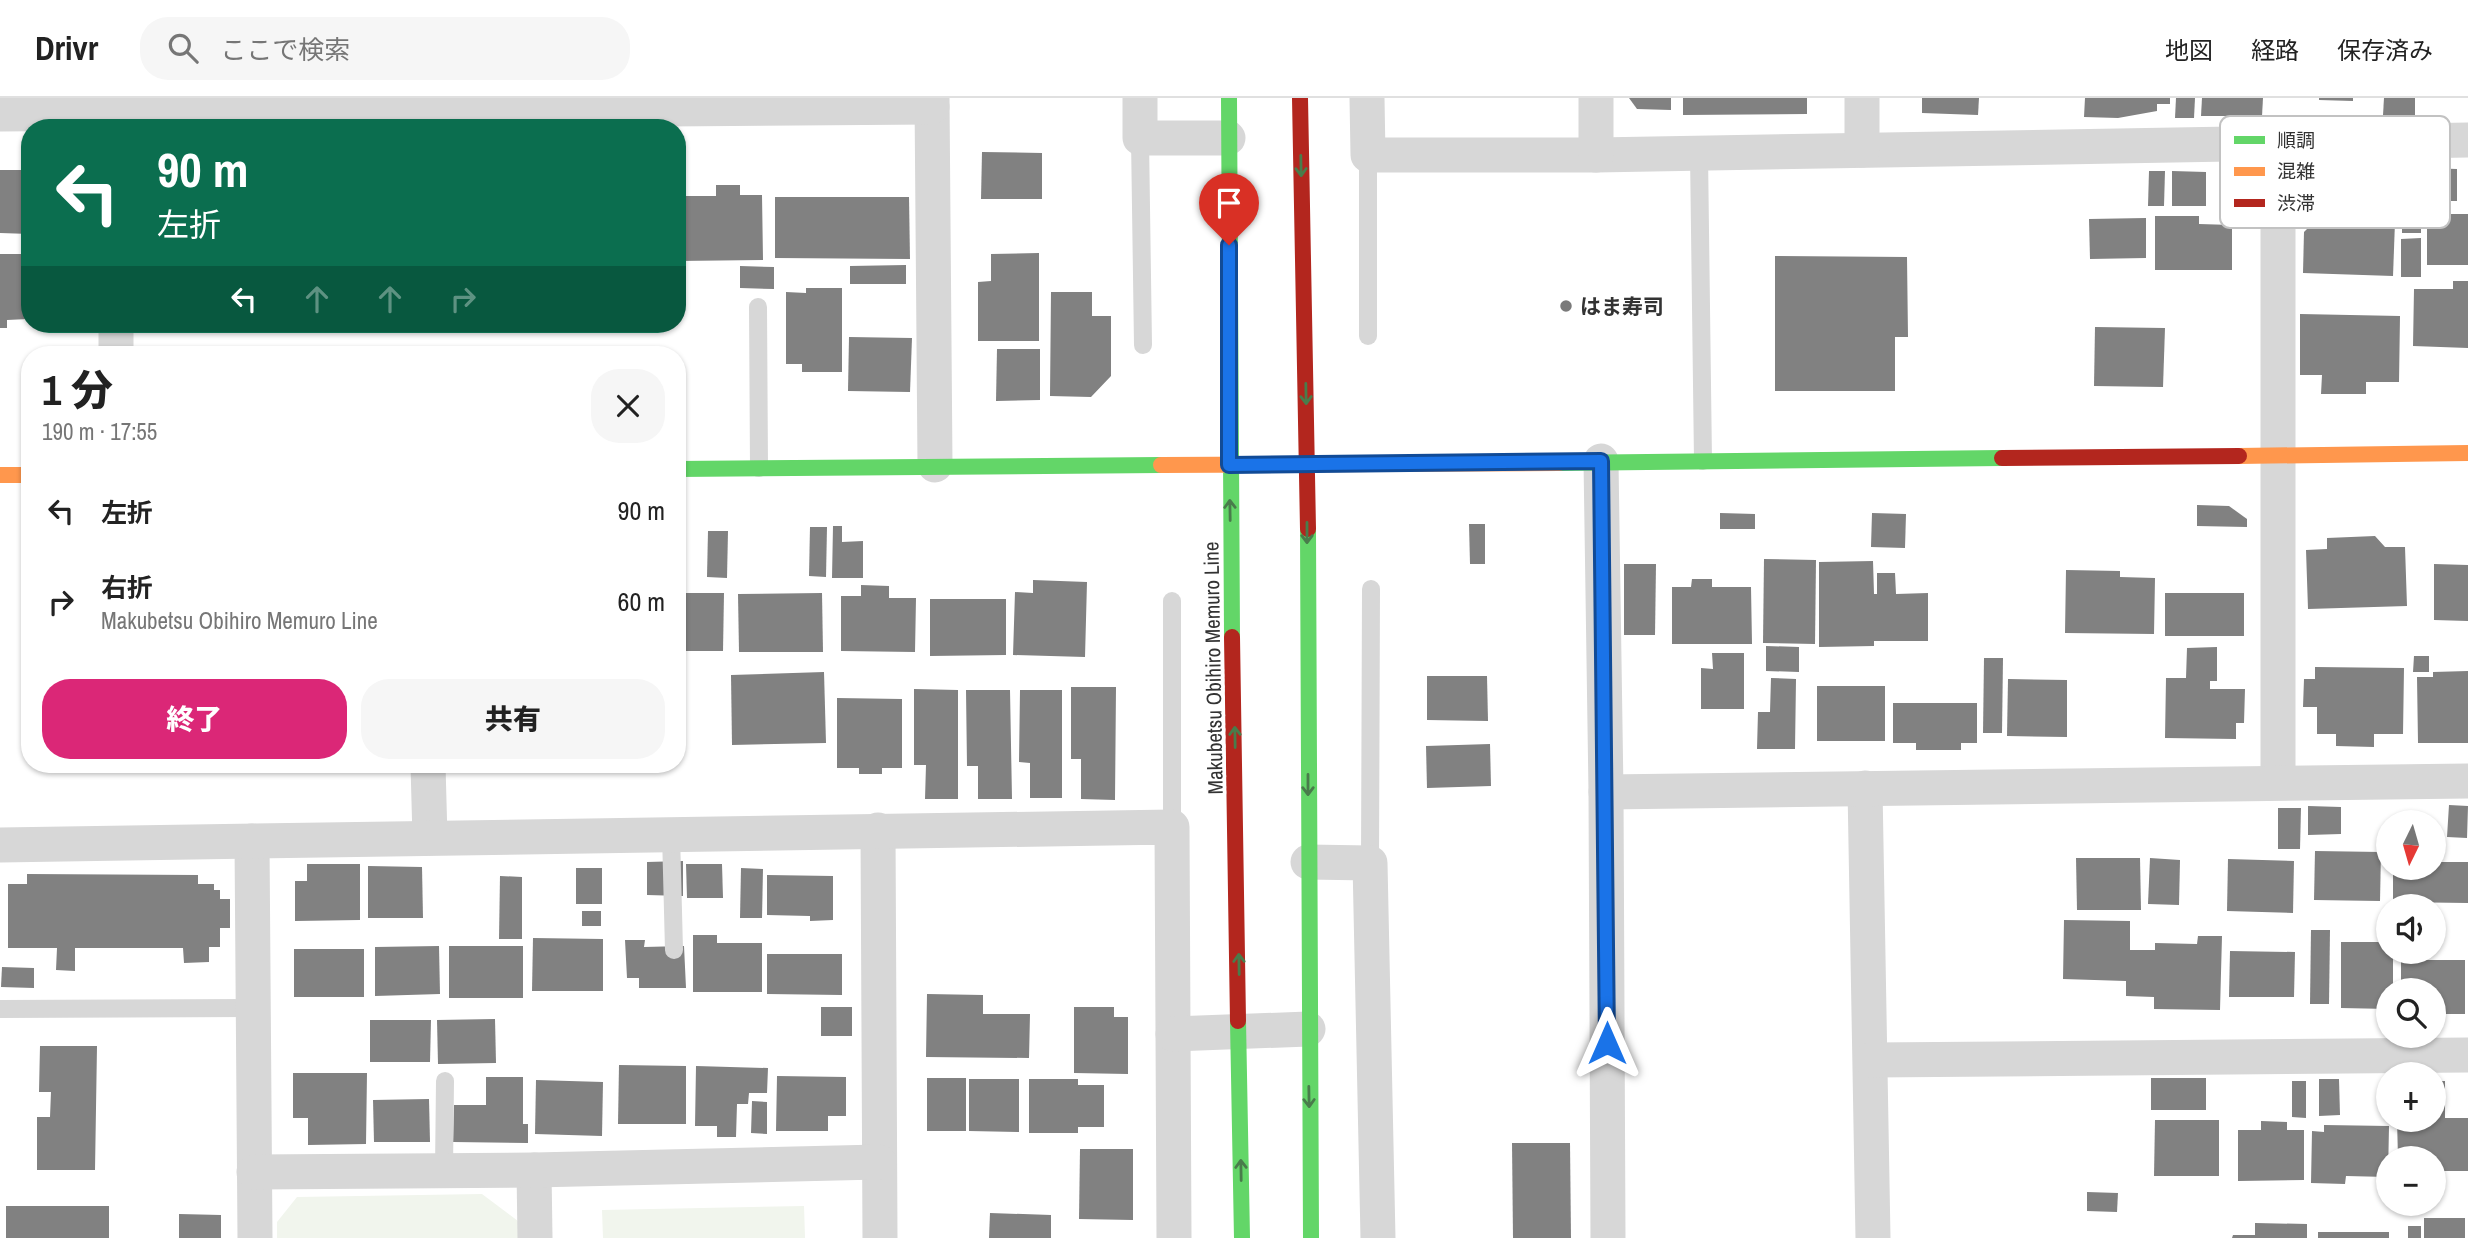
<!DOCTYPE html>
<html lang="ja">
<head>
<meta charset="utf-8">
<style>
  :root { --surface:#fff; --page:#f6f6f6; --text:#222; --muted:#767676; --line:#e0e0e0; --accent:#db2777 }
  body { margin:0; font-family:"Archivo Narrow","Noto Sans JP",sans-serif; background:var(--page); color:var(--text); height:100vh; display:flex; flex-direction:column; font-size:26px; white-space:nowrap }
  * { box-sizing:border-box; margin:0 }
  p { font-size:23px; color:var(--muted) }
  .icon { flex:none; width:38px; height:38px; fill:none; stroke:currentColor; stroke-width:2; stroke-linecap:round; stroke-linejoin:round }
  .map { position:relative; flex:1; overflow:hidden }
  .panel { position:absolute; left:21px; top:248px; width:665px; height:427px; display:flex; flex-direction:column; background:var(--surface); border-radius:28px; box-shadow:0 2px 5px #0004 }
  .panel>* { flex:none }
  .hud { position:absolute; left:21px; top:21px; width:665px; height:214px; border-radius:28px; box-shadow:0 2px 5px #0004; background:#0b6e4f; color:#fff; overflow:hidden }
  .needle { width:46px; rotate:185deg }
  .controls { position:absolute; left:2376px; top:712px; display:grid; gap:14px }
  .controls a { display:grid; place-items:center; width:70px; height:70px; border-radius:50%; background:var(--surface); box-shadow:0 2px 5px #0004; font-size:35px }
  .pin { position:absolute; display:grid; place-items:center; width:60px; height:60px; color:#fff; margin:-72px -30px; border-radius:50% 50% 50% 0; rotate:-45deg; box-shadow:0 0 7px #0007 }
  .pin .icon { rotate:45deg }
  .me { position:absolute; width:77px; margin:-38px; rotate:0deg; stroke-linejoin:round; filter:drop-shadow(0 0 5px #0008) }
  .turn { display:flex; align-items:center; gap:24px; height:147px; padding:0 21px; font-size:32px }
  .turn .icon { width:91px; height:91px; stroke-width:2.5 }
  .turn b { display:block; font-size:49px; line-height:60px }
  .lanes { display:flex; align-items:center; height:66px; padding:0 21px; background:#0003; justify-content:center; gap:35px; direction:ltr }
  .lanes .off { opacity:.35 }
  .round { display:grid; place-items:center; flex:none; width:74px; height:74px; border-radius:28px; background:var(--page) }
  .overview { display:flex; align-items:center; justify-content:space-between; height:119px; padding:0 21px }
  h1 { font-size:42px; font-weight:800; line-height:52px }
  .primary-button { display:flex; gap:14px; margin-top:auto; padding:14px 21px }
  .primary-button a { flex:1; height:80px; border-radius:28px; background:var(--accent); color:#fff; font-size:28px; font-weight:800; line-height:80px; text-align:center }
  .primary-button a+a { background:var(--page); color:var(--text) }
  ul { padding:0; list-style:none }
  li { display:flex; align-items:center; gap:21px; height:91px; padding:0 21px }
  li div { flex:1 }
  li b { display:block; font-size:26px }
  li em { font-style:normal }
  header { display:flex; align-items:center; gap:42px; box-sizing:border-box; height:98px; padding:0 35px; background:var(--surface); border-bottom:2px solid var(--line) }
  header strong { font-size:33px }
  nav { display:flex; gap:38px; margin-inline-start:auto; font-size:24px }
  .search { width:490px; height:63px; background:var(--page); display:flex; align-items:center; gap:18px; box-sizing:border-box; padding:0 24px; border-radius:28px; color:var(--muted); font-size:26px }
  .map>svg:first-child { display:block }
  .green { fill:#f1f5ed }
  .building { fill:#818181 }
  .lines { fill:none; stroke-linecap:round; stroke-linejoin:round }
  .lane { stroke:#d7d7d7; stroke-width:18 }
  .street { stroke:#d7d7d7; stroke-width:35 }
  .fast { stroke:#63d668; stroke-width:16 }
  .slow { stroke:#ff974d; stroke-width:16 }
  .jam { stroke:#b3261e; stroke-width:16 }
  .oneway { stroke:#497c4b }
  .route-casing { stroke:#114b97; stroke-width:18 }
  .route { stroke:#1a73e8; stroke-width:12 }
  .poi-dot { fill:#7a7a7a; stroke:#fff; stroke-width:2.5 }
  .labels { text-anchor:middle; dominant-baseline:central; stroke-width:7; stroke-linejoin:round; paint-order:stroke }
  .poi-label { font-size:21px; font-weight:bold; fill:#333; stroke:#fff; text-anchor:start }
  .street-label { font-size:21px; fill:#333; stroke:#fff }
  .key { fill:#fff; stroke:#c2c2c2; stroke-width:2 }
  .key-label { font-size:19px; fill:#333 }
</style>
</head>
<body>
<header>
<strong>Drivr</strong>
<div class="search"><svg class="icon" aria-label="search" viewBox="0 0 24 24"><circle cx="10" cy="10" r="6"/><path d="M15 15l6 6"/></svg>ここで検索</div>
<nav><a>地図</a><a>経路</a><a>保存済み</a></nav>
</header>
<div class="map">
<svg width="2468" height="1140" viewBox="0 0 2468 1140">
  <rect width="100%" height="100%" fill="#fff"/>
  <g class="green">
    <polygon points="482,1096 518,1123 518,1140 277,1140 277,1124 297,1099"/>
    <polygon points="804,1108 805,1140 603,1140 602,1112"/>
  </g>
  <g class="building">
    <polygon points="1629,0 1671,0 1671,12 1637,11"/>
    <polygon points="1683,0 1807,0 1807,16 1683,17"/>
    <polygon points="1922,0 1979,0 1978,17 1922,15"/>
    <polygon points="2085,0 2170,0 2170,6 2157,6 2157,13 2118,20 2084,19"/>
    <polygon points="2176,0 2195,0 2194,20 2175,20"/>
    <polygon points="2202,0 2263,0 2262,18 2201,18"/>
    <polygon points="2319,0 2353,0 2353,3 2319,2"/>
    <polygon points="2384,0 2415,0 2415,18 2383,17"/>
    <polygon points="982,54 1042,55 1042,101 981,101"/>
    <polygon points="2343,69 2421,70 2421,135 2402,135 2402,103 2343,103"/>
    <polygon points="2427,70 2457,71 2457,103 2427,103"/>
    <polygon points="0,72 30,72 30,136 0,135"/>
    <polygon points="2149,73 2165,73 2164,108 2148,108"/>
    <polygon points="2172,73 2206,74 2206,108 2172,108"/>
    <polygon points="716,87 740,87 740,97 762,97 763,162 677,163 677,98 716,98"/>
    <polygon points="775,99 909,99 910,161 775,160"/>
    <rect x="2427" y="116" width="41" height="51"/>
    <polygon points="2155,118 2199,118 2199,126 2232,127 2232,172 2155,172"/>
    <polygon points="2146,120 2146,160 2090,161 2089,121"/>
    <polygon points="2316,122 2395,124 2393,178 2303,175 2304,134"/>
    <polygon points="2421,140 2421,179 2401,179 2401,141"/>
    <polygon points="1039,155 1039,243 978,243 978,184 991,183 991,156"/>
    <polygon points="0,156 30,156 30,217 28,221 7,222 7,230 0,230"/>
    <polygon points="1775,158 1907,159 1908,239 1895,239 1895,293 1775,293"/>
    <polygon points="906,167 906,186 850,186 850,168"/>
    <polygon points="740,168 774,169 774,191 740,190"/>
    <polygon points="2453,183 2468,183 2468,250 2413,248 2414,191 2453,191"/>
    <polygon points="806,190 842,190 842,274 802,274 802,266 786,266 786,194 806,195"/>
    <polygon points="1051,194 1092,194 1092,218 1111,218 1111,278 1091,299 1050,298"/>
    <polygon points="2300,216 2400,218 2399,284 2366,284 2366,296 2321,296 2322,277 2300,277"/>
    <polygon points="2095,229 2165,230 2163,289 2094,288"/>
    <polygon points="849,239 912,240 910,294 848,293"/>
    <polygon points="997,251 1040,251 1040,302 996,303"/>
    <polygon points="2197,407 2229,408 2247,421 2247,429 2197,428"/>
    <polygon points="1720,415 1755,416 1755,431 1720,431"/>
    <polygon points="1872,415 1906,416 1905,450 1871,449"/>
    <polygon points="1469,426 1485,426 1485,466 1470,466"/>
    <polygon points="833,428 842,428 842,444 863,443 863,480 832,480"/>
    <polygon points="810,429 827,429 826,479 809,478"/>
    <polygon points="708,433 728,433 727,480 707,479"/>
    <polygon points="2375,438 2385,449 2405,449 2407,508 2308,511 2306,452 2327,451 2327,440"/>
    <polygon points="1764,461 1816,462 1815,546 1763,545"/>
    <polygon points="1873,463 1874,496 1877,496 1877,475 1895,475 1896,496 1928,495 1928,543 1874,543 1874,548 1819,549 1819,464"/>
    <polygon points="1624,466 1656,466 1655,537 1624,537"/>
    <polygon points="2434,466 2468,467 2468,523 2434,522"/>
    <polygon points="2066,472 2120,473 2120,479 2155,480 2154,536 2065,535"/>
    <polygon points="1692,481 1712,481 1712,489 1751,489 1752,546 1672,546 1672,489 1691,489"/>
    <polygon points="1033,482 1087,484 1085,559 1013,557 1015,494 1033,495"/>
    <polygon points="861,487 889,488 889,500 916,500 915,554 841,553 841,498 861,498"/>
    <polygon points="677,495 724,495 723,553 677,553"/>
    <polygon points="822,495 823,554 739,554 738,496"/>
    <rect x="2165" y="495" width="79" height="43"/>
    <polygon points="930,501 1006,501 1006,557 930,558"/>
    <polygon points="1766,548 1799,549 1799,574 1766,573"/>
    <polygon points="2217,549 2217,583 2210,583 2210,591 2245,591 2244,625 2236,625 2236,641 2165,640 2166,580 2186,580 2187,550"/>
    <polygon points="1712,555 1744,555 1744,611 1701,611 1701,570 1713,571"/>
    <polygon points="2414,558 2429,558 2429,574 2413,574"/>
    <polygon points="1984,560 2003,560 2002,635 1983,635"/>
    <polygon points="2315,569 2404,570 2403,636 2374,636 2374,649 2336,648 2336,636 2317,636 2317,609 2303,609 2304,581 2315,581"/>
    <polygon points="2468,573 2468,645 2418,645 2417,579 2433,579 2433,574"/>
    <polygon points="824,574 826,645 732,647 731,577"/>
    <polygon points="1427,578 1487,578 1488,623 1427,622"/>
    <polygon points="1771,580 1796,581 1795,651 1757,651 1758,614 1770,614"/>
    <polygon points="2008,581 2067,582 2067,639 2007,638"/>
    <rect x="1817" y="588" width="68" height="55"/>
    <polygon points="1071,589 1116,589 1115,702 1081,701 1081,661 1071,661"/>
    <polygon points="914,591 958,592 958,701 925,701 926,667 914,667"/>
    <polygon points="966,592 1010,592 1012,701 978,701 978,668 967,668"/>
    <polygon points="1020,592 1062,592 1062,700 1030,700 1030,665 1019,664"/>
    <polygon points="837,600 902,601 902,670 882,670 882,676 859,676 859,670 837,670"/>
    <polygon points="1893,605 1977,605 1977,645 1961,645 1961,652 1916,652 1916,645 1893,645"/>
    <polygon points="1490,646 1491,688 1427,690 1426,648"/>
    <rect x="179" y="667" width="32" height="6"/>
    <polygon points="2449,707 2468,708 2467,740 2447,739"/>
    <polygon points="2308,708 2341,709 2341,736 2308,737"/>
    <polygon points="2278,710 2301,710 2300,751 2278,751"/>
    <polygon points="2315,753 2381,754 2380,803 2314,802"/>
    <polygon points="2434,757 2437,757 2437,764 2468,764 2468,805 2393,804 2393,770 2434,770"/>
    <polygon points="2076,760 2140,760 2141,812 2077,812"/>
    <polygon points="2150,760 2180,762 2179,807 2148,806"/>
    <polygon points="2228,761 2294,763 2293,815 2227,813"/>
    <polygon points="683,763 683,798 647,797 647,764"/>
    <polygon points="307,766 360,766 360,822 295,823 295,783 307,783"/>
    <polygon points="686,766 722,766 723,800 687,800"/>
    <polygon points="368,768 422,769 423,820 368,820"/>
    <rect x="576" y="770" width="26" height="36"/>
    <polygon points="741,770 763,771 762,820 740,820"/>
    <polygon points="27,776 198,777 198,786 214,786 214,792 220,792 220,801 230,801 230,830 220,830 220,849 209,849 209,864 184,865 183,850 75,850 75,873 56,872 57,850 8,850 8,786 27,786"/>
    <polygon points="767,777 833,778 833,822 810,823 810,818 767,817"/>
    <polygon points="500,778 522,779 522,841 499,841"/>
    <rect x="582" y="813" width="19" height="15"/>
    <polygon points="2064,822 2130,823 2130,852 2155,852 2155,845 2197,846 2198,838 2222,838 2220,912 2154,911 2154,899 2126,898 2126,883 2063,881"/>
    <polygon points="2311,832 2330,832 2329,906 2310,906"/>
    <polygon points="693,837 717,837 717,845 762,845 762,894 693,894"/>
    <polygon points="533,840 603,841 603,893 532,893"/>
    <polygon points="625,842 645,842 644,849 684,848 686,890 639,890 639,880 627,880"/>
    <polygon points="2341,844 2389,844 2389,854 2393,854 2393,892 2389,892 2389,911 2341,910"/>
    <polygon points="439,848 440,896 375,898 375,849"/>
    <rect x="449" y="848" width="74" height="52"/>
    <rect x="294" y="851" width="70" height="48"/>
    <polygon points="2230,853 2295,854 2294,899 2229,899"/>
    <polygon points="767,856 842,856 842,897 767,896"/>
    <polygon points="2401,862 2465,862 2465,916 2434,916 2434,892 2401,892"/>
    <polygon points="2,869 34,870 34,890 1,889"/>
    <polygon points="927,896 983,897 983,916 1030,916 1029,960 926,959"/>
    <rect x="821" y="909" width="31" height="29"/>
    <polygon points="1074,909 1114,909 1114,919 1128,919 1128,976 1074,975"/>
    <polygon points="495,921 496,965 438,966 437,922"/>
    <polygon points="370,922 431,922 430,964 370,964"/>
    <polygon points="40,948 97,948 95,1072 37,1072 37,1019 50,1019 51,994 39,994"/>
    <polygon points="619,967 686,968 686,1026 618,1026"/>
    <polygon points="696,968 768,970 767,995 749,995 748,1006 737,1006 736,1039 717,1039 717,1028 695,1028"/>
    <polygon points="293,975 367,975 366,1046 308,1047 308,1020 293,1020"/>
    <polygon points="777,978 846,979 846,1018 828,1018 828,1033 776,1033"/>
    <polygon points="486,979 523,979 523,1026 528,1026 528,1045 453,1044 454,1007 486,1007"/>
    <rect x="927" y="980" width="39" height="53"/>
    <rect x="2151" y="980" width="55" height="32"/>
    <polygon points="969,981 1019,981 1019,1034 969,1033"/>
    <polygon points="1029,981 1078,981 1078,987 1104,987 1104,1029 1078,1029 1078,1035 1029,1035"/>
    <polygon points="2319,981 2339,981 2340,1017 2319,1018"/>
    <polygon points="536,982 603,984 602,1038 535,1036"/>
    <polygon points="2292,983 2306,983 2306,1020 2292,1019"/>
    <polygon points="2434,983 2445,983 2445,1020 2468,1020 2468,1073 2434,1073 2434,1060 2398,1060 2397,1022 2434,1022"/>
    <polygon points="429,1001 430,1044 374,1044 373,1002"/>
    <polygon points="752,1003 767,1004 767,1036 751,1035"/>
    <polygon points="2155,1022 2219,1022 2219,1078 2154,1078"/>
    <polygon points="2261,1023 2287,1024 2287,1032 2304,1032 2304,1082 2238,1083 2238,1032 2261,1032"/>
    <polygon points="2324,1027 2389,1028 2388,1079 2346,1078 2345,1086 2311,1085 2312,1033 2324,1034"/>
    <polygon points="1512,1045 1570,1045 1571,1140 1513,1140"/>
    <polygon points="1080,1051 1133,1051 1133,1122 1079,1121"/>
    <polygon points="2087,1094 2118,1095 2117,1114 2087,1113"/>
    <rect x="2403" y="1106" width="16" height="5"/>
    <rect x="6" y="1108" width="103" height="32"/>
    <polygon points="990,1115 1051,1117 1051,1140 989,1140"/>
    <polygon points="179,1116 221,1117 221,1140 179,1140"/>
    <rect x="2424" y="1120" width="41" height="20"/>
    <polygon points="2255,1125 2307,1126 2307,1140 2232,1140 2233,1137 2255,1137"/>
    <rect x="2408" y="1128" width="13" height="12"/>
    <rect x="2318" y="1134" width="71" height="6"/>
  </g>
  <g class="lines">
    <g class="lane">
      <polyline points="1140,40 1143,247"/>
      <polyline points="1699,55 1703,363"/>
      <polyline points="1368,57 1368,238"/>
      <polyline points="758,209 759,370"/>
      <polyline points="1172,503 1172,729"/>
      <polyline points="671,736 674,852"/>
      <polyline points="1370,765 1371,491"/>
      <polyline points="0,911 253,910"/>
      <polyline points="444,1072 445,983"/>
    </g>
    <g class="street">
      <polyline points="932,0 935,367"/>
      <polyline points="1140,0 1140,40 1228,40"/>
      <polyline points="1367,0 1368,57 1596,57 2468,42"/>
      <polyline points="1596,0 1596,57"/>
      <polyline points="0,16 932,9"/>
      <polyline points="1862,52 1862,0"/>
      <polyline points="116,226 116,257"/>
      <polyline points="1601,363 1606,694 1608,1140"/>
      <polyline points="428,667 430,740"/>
      <polyline points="2278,684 2278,46"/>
      <polyline points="1865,690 1873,1140"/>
      <polyline points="1606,694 2468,683"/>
      <polyline points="878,732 880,1140"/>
      <polyline points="252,743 255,1140"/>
      <polyline points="0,747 1172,729 1174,1140"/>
      <polyline points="1308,764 1370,765 1378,1140"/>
      <polyline points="1173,936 1308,931"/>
      <polyline points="1871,962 2468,957"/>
      <polyline points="534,1072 535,1140"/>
      <polyline points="254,1074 534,1072 879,1064"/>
    </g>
    <g class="fast">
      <polyline points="1229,0 1232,539"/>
      <polyline points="1559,365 2002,360"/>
      <polyline points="677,371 1161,367"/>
      <polyline points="1308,431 1311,1140"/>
      <polyline points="1238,923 1242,1140"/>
    </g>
    <g class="slow">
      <polyline points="2239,358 2468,355"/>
      <polyline points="1161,367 1559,365"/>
      <polyline points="0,377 30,377"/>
    </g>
    <g class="jam">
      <polyline points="1300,0 1308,431"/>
      <polyline points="2002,360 2239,358"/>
      <polyline points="1232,539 1238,923"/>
    </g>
  </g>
  <defs><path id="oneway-shaft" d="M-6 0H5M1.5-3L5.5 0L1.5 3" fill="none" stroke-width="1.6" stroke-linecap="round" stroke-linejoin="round" transform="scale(1.75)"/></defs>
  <g class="oneway">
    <use href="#oneway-shaft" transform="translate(1301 68) rotate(89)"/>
    <use href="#oneway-shaft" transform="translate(1306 296) rotate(89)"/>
    <use href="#oneway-shaft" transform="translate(1230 412) rotate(-91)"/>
    <use href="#oneway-shaft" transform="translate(1307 435) rotate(90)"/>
    <use href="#oneway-shaft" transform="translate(1235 639) rotate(-91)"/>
    <use href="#oneway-shaft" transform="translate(1308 687) rotate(90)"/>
    <use href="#oneway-shaft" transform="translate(1239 866) rotate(-91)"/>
    <use href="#oneway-shaft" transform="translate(1309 999) rotate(89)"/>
    <use href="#oneway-shaft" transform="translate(1241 1072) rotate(-91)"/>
  </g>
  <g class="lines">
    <g class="route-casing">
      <polyline id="route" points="1229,147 1229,367 1601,363 1607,945"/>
    </g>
    <use href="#route" class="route"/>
  </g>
  <circle class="poi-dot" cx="1566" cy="208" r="7"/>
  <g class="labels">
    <g class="poi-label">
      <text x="1580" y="208">はま寿司</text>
    </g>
    <g class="street-label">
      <text transform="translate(1213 570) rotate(-91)">Makubetsu Obihiro Memuro Line</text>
    </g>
  </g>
  <rect x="2220" y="18" width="230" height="112" rx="10" class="key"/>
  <rect x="2234" y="38" width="31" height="8" fill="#63d668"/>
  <rect x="2234" y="69" width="31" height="9" fill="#ff974d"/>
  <rect x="2234" y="101" width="31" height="8" fill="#b3261e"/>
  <g class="key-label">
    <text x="2277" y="49">順調</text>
    <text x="2277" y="80">混雑</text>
    <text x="2277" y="112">渋滞</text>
  </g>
</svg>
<div class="controls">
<a><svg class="needle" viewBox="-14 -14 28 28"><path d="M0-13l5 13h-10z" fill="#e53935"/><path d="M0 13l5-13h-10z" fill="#767676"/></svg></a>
<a><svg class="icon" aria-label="sound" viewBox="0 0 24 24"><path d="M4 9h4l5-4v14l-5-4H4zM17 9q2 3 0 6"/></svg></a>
<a><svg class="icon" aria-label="search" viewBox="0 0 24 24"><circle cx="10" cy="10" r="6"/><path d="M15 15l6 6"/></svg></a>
<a>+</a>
<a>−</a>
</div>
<div class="pin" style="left:1229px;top:147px;background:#d93025"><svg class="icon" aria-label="arrive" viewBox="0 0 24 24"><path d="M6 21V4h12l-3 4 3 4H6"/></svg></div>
<svg class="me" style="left:1607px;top:945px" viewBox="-20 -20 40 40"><path d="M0-17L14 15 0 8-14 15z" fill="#1a73e8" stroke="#fff" stroke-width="4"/></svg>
<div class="hud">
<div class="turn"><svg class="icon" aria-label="left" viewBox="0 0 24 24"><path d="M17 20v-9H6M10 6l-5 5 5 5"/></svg><div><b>90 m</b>左折</div></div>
<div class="lanes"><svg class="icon" aria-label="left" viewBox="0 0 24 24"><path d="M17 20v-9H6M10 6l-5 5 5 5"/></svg><svg class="icon off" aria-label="ahead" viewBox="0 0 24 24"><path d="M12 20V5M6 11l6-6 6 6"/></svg><svg class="icon off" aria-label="ahead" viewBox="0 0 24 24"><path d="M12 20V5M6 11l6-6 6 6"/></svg><svg class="icon off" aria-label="right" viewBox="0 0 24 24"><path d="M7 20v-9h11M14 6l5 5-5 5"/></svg></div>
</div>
<section class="panel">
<div class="overview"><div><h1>1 分</h1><p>190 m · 17:55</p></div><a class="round"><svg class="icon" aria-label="close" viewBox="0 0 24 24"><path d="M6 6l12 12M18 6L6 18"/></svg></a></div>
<ul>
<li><svg class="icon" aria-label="left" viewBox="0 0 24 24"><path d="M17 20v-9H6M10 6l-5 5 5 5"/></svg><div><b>左折</b></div><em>90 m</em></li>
<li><svg class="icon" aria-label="right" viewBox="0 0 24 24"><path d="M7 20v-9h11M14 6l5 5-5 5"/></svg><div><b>右折</b><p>Makubetsu Obihiro Memuro Line</p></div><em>60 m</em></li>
</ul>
<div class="primary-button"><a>終了</a><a>共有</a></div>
</section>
</div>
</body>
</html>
